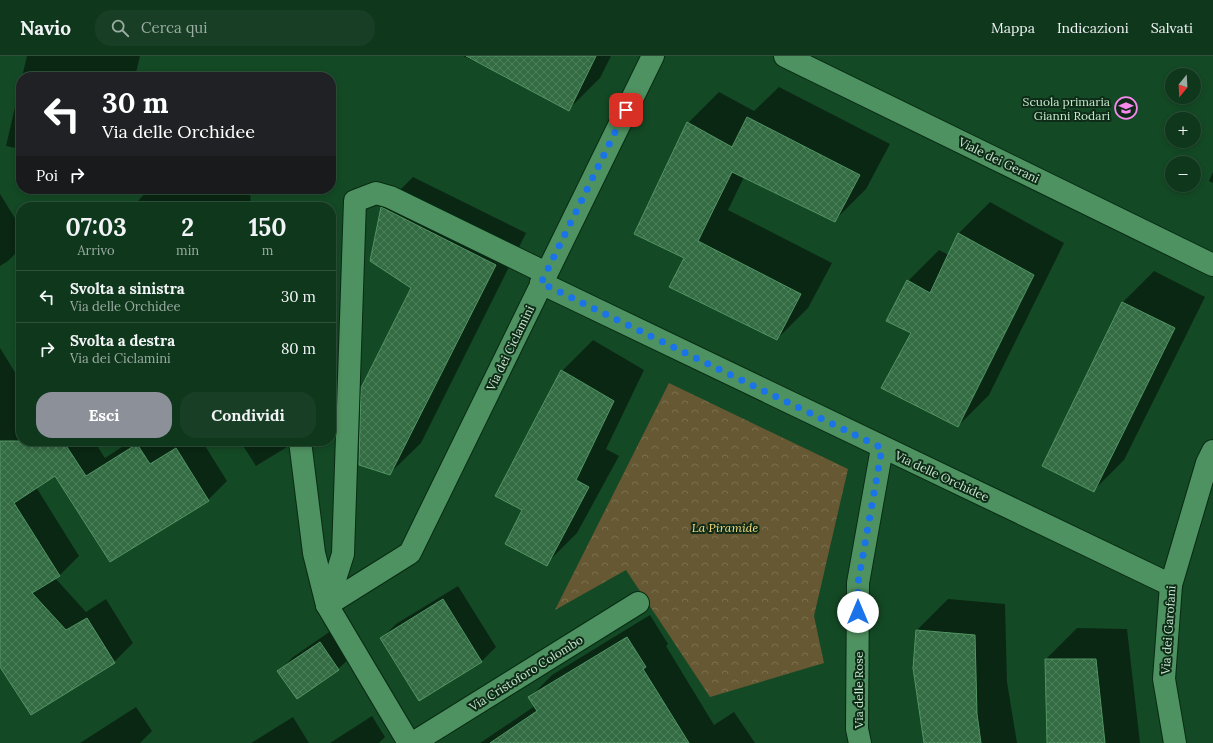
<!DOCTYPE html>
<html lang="it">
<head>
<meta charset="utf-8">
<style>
  :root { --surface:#0f371c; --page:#183f25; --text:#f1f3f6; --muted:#9baca3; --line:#2f513b; --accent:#8c9099 }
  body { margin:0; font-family:Lora,serif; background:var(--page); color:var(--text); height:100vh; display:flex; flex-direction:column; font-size:15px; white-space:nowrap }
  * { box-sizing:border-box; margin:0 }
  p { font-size:13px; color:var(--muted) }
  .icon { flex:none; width:22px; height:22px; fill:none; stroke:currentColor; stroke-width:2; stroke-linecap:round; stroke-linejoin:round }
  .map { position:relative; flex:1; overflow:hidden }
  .panel { position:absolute; left:16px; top:146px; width:320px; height:244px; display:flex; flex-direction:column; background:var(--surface); border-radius:16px; box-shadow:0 2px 6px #0003,0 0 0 1px var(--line) }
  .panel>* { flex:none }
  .hud { position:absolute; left:16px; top:16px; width:320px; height:122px; border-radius:16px; box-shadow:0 2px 6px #0003,0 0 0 1px var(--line); background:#202124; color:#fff; overflow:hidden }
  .needle { width:26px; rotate:198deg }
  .tools { position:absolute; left:1165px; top:12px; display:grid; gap:8px }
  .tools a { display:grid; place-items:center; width:36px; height:36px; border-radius:50%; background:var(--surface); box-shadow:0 2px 6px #0003,0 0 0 1px var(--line); font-size:20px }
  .pin { position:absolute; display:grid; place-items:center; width:34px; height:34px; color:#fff; margin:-17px; border-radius:8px; box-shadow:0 2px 6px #0006 }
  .me { position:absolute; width:44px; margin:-22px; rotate:0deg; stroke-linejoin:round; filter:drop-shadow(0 0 3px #0008) }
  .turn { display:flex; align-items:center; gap:14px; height:84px; padding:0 20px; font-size:18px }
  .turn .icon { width:52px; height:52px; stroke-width:2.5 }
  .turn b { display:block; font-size:28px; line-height:34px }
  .then { display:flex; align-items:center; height:38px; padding:0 20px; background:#0003; gap:8px; font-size:15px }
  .eta { display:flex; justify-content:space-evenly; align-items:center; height:68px; text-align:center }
  .eta b { font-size:24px; font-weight:700; line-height:28px }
  .action { display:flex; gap:8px; margin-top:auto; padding:8px 20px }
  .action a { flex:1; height:46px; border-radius:16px; background:var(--accent); color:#fff; font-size:16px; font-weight:700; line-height:46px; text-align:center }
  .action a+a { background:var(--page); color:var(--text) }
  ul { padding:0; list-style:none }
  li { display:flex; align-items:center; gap:12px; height:52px; padding:0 20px; border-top:1px solid var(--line) }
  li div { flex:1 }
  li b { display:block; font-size:15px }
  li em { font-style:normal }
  header { display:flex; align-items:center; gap:24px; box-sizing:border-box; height:56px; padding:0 20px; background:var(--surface); border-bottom:1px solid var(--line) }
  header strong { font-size:19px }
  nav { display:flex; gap:22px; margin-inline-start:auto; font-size:14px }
  .search { width:280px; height:36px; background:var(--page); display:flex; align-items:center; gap:10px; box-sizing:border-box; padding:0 14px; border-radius:16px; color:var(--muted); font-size:15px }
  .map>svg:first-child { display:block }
  .forest { fill:url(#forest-crowns) }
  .shadow { fill:#0007 }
  .building { fill:url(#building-cross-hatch); stroke:#529564 }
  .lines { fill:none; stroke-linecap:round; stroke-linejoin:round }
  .minor-casing { stroke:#072c14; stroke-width:24 }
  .minor { stroke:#4f9261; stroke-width:22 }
  .route { stroke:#1a73e8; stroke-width:7; stroke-dasharray:0 12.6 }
  .labels { text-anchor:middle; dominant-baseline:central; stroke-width:4; stroke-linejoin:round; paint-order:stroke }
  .poi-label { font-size:12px; fill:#c6e8cd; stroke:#0e2b17; text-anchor:end }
  .street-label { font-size:12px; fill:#c6e8cd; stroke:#0e2b17 }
  .park-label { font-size:12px; font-style:italic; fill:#fedd80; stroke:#0e2b17 }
</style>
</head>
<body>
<header>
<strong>Navio</strong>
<div class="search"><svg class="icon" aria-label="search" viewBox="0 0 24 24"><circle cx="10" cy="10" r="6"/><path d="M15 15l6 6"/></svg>Cerca qui</div>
<nav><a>Mappa</a><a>Indicazioni</a><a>Salvati</a></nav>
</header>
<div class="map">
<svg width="1213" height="687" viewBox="0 0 1213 687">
  <defs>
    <pattern id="forest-crowns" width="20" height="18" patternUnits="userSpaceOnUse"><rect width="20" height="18" fill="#665832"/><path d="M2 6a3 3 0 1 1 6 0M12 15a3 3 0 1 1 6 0" fill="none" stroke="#7a704e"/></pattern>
    <pattern id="building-cross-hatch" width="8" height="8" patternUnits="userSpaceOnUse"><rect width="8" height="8" fill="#336b42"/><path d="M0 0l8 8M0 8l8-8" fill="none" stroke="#4f805c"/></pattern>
  </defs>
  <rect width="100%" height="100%" fill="#144925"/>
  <polygon class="forest" points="669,327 848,413 814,560 824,607 710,641 626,514 555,554"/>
  <g class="shadow">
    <polygon points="27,0 140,0 135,21 22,21"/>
    <polygon points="463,0 611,0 600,22 569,53 504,19"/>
    <polygon points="21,25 21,93 6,90"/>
    <polygon points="779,31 890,88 866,133 834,165 744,121 728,154 832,207 808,252 777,283 686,202 688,67 719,36 754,55"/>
    <polygon points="1213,116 1213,127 1209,125"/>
    <polygon points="413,121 526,177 421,387 389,418 412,232 382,152"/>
    <polygon points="149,133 250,133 251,151 138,151 138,145"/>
    <polygon points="0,138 21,172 21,192 8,205 0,210"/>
    <polygon points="990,146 1064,187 989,339 958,370 912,277 908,225 939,194 949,199 959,177"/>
    <polygon points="1154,215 1205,241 1124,404 1093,435 1043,410 1123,246"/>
    <polygon points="593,284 644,314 606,393 619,400 577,477 546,508 523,453 562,315"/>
    <polygon points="0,292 21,326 21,385 94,385 105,402 131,385 166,385 169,390 177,385 202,385 227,425 208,444 56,418 36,431 79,500 60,519 55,522 86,556 106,543 133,587 114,606 0,585"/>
    <polygon points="240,385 293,385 287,391 256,410"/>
    <polygon points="458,530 496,591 481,606 381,583 396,568"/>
    <polygon points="948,543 1005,548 1007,626 1017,687 925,687 917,574"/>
    <polygon points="650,559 668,588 666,590 714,669 734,656 755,687 480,687 535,650 530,641 552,619"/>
    <polygon points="335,572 353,599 338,613 279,615 293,601"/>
    <polygon points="1077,572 1127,573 1140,687 1049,687 1046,603"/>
    <polygon points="136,651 152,675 140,687 80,687"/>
    <polygon points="372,660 385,681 379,687 330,687"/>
    <polygon points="293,661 309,687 251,687"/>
  </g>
  <g class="building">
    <polygon points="466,0 596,0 569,55"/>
    <polygon points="747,61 860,119 835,166 732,116 698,185 801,238 777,284 669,231 684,202 634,178 687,66 732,91"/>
    <polygon points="381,151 496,209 390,419 359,409 361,332 411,232 370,205"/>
    <polygon points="958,177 1034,219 958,371 881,332 911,277 886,265 907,224 930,237"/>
    <polygon points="1122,246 1175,272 1094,436 1042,410"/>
    <polygon points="561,314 614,345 576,424 589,431 547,510 505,488 522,454 495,440"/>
    <polygon points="0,385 63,385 86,420 137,388 150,408 176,392 209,445 110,506 55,420 14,447 60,520 32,537 66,574 87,562 115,607 31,659 0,611"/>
    <polygon points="443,543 482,606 419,645 380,582"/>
    <polygon points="916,574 975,579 977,658 981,687 924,687 913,612"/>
    <polygon points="627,581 646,611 643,613 689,687 490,687 537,655 528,641"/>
    <polygon points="320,586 339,614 297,643 277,615"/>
    <polygon points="1045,603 1096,603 1105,687 1047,687"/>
  </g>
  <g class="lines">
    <g class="minor-casing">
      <g id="minor">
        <polyline points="785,0 1213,209"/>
        <polyline points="541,227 1171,529"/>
        <polyline points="300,385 314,497 327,549 409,687"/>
        <polyline points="327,549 410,497 653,0"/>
        <polyline points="327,549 343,498 355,145 376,137 390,141 546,217"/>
        <polyline points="413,687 638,547"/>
        <polyline points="860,687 857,673 858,527 882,392"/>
        <polyline points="1175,687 1164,623 1171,529 1207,407 1213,395"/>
      </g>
    </g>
    <use href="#minor" class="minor"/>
  </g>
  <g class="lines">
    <polyline class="route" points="626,54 541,227 882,392 858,527 858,556"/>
  </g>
  <defs>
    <g id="school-ring" transform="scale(1.15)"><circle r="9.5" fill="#0e2b17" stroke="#f788ec" stroke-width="1.5"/><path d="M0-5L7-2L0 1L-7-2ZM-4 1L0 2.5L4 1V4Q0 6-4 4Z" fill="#f788ec"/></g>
  </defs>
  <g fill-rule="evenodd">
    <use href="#school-ring" x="1126" y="52"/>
  </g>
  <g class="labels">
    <g class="poi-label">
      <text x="1110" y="45">Scuola primaria<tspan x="1110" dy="14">Gianni Rodari</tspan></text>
    </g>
    <g class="street-label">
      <text transform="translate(999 104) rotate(26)">Viale dei Gerani</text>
      <text transform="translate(510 292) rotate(-64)">Via dei Ciclamini</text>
      <text transform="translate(942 420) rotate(25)">Via delle Orchidee</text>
      <text transform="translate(1168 574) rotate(-86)">Via dei Garofani</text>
      <text transform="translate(526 617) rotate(-32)">Via Cristoforo Colombo</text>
      <text transform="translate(858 634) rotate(-90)">Via delle Rose</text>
    </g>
    <g class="park-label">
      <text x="725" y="471">La Piramide</text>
    </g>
  </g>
</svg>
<div class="tools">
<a><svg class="needle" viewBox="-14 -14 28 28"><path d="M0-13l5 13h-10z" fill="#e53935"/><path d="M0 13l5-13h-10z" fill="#9baca3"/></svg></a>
<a>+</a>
<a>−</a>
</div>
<div class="pin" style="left:626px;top:54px;background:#d93025"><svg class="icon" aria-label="arrive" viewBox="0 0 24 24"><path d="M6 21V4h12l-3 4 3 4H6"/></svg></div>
<svg class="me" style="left:858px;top:556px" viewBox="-20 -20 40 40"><circle r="19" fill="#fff"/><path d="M0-13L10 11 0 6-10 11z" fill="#1a73e8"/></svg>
<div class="hud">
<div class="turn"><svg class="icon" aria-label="left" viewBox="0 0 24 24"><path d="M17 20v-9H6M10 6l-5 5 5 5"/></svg><div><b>30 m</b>Via delle Orchidee</div></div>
<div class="then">Poi<svg class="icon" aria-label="right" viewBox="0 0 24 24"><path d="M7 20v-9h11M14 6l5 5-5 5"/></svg></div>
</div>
<section class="panel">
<div class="eta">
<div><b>07:03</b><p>Arrivo</p></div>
<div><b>2</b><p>min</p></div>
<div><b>150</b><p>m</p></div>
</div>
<ul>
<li><svg class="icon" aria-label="left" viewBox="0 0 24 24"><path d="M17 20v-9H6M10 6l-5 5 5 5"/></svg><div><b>Svolta a sinistra</b><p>Via delle Orchidee</p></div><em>30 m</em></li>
<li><svg class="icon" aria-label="right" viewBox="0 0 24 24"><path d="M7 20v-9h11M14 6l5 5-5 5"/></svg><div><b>Svolta a destra</b><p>Via dei Ciclamini</p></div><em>80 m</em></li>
</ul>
<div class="action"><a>Esci</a><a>Condividi</a></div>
</section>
</div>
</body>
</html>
